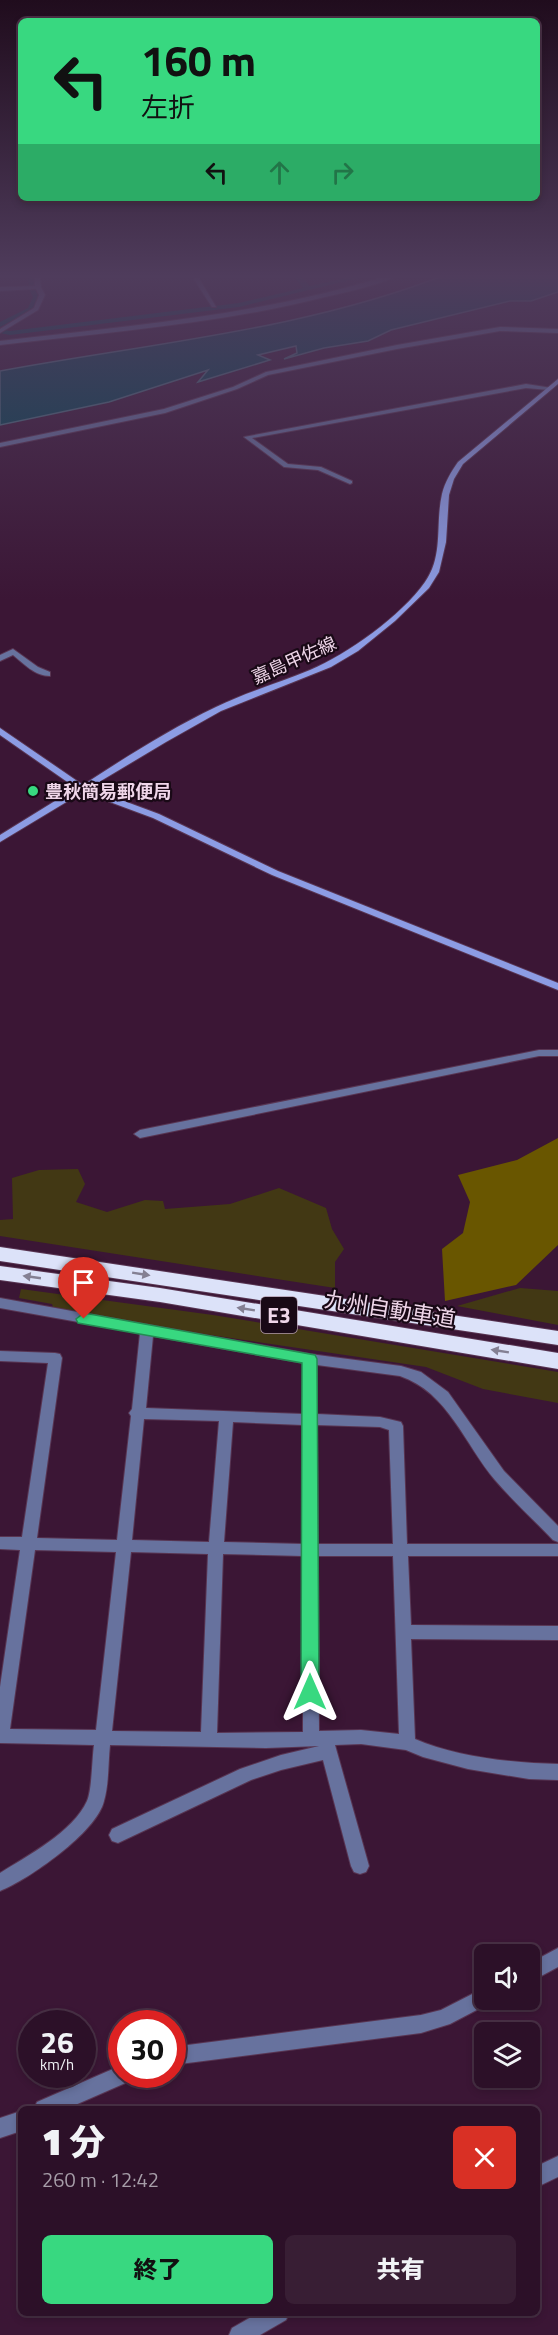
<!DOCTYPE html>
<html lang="ja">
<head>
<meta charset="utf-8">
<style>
  :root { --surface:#2c1028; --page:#381e34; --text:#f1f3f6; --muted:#a69da8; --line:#483045; --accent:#38d880 }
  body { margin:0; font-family:"Titillium Web","Noto Sans JP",sans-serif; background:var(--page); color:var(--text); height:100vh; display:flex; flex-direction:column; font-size:22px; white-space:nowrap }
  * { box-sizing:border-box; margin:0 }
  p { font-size:20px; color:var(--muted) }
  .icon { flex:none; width:33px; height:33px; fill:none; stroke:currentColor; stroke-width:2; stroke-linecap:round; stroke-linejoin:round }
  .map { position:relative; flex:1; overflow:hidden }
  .drawer { position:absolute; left:18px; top:2106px; width:522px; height:210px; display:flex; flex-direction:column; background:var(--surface); border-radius:9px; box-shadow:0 3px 9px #0003,0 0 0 2px var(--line) }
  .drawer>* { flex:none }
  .hud { position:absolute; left:18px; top:18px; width:522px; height:183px; border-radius:9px; box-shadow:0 3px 9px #0003,0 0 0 2px var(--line); background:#38d880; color:#111; overflow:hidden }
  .tools { position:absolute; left:474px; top:1944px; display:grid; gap:12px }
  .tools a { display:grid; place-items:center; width:66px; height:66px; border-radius:9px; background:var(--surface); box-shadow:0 3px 9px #0003,0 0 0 2px var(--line); font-size:30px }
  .speed { position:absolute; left:18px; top:2010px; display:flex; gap:12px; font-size:30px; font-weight:700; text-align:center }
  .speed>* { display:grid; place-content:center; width:78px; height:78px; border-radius:50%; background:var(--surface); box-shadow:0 3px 9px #0003,0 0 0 2px var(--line); line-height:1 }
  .speed small { font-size:15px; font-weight:400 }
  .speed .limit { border:9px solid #d22; background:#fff; color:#111 }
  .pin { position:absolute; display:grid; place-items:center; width:51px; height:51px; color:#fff; margin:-62px -26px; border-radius:50% 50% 50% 0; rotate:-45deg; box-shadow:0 0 6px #0007 }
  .pin .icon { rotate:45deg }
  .me { position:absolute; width:66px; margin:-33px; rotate:0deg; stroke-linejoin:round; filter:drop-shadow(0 0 4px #0008) }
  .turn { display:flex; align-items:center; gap:21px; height:126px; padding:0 24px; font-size:27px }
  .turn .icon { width:78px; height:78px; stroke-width:2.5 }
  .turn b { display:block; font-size:42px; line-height:51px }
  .lanes { display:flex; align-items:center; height:57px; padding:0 24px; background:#0003; justify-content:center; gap:30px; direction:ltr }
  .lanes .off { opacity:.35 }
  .round { display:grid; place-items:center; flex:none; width:63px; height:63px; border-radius:9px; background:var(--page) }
  .headline { display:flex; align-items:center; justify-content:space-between; height:102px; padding:0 24px }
  h1 { font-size:36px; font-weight:800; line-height:45px }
  .action { display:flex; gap:12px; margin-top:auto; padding:12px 24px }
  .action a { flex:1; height:69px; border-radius:9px; background:var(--accent); color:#111; font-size:24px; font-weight:800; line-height:69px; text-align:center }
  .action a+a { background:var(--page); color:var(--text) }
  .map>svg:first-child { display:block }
  .green { fill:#423814 }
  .forest { fill:#695600 }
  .water { fill:#004450; stroke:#48707e; stroke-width:1.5 }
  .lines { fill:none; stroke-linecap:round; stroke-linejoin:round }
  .canal { fill:#004450; fill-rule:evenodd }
  .street-casing { stroke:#583552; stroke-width:2 }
  .secondary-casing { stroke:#583552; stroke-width:2 }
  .highway-casing { stroke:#583552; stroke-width:2 }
  .street { fill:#67729e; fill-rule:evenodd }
  .secondary { fill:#8c9ce4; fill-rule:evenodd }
  .highway { fill:#dce2f9; fill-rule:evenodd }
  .oneway { fill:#848093 }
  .route { fill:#38d880; stroke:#248c53; stroke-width:1.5 }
  .poi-dot { fill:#38d880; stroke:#190916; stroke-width:2 }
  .labels { text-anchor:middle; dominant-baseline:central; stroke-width:4.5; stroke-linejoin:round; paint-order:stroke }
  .far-street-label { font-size:18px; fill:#efd6e9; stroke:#190916 }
  .far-poi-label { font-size:18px; font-weight:bold; fill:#efd6e9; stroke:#190916; text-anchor:start }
  .shield { fill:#190916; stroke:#af98aa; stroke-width:1.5 }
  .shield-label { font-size:21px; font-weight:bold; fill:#efd6e9 }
  .street-label { font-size:22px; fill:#efd6e9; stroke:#190916 }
</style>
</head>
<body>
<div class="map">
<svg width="558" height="2335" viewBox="0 0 558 2335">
  <rect width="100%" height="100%" fill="#3b1635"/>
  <g class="green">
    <polygon points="78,1169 85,1184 76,1202 107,1212 145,1200 163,1201 165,1209 230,1204 279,1188 326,1208 332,1229 344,1249 335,1262 335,1288 0,1236 0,1220 13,1219 12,1178 39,1170"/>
    <polygon points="520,1288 558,1291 558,1325 457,1306"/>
    <polygon points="21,1289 213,1315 558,1372 558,1403 483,1389 426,1367 157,1327 53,1307 52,1304 19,1298"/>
  </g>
  <polygon class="forest" points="558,1138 558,1245 516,1285 445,1301 442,1249 463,1233 470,1202 458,1175 517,1160"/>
  <path class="water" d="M450 273H558V292L531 301H510L391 330 368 341 324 348 284 359 297 353 296 346 258 355 270 360 198 382 208 370 109 402 0 425V371C151 343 307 330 450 273Z"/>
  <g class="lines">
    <g class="canal">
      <polygon points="28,273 34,273 35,289 39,297 33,310 0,327 0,322 28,308 33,297 29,289"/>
      <polygon points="291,273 298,273 310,286 367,273 379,273 239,307 10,335 0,333 0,329 10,331 239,303 303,288"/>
    </g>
    <g class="street-casing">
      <g id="street">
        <polygon points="34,273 40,273 41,287 45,295 38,310 0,333 0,329 34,308 39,295 36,289 0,291 0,287 35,286"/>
        <polygon points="190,273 196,273 216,307 212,307"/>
        <path d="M395 273H404C380 285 351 291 325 297 219 324 109 332 0 345V341C133 325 267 315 395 273Z"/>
        <polygon points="500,327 558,329 558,333 500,331 397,349 268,375 237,389 165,413 0,447 0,443 164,409 233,387 266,372 397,345"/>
        <polygon points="526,384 552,388 549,390 526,388 252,438 288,464 321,467 352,481 352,483 350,484 318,470 284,467 244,437"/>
        <path d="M13 649 38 667 50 672V676C35 676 24 664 13 655L0 661V655Z"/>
        <polygon points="539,1050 558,1050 558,1056 539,1056 140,1138 134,1134 140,1130"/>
        <path d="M0 1298 310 1354 401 1366 421 1372 448 1392 504 1471 558 1526V1542L553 1540C534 1520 513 1501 495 1480 465 1445 448 1392 400 1376L317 1365V1414L380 1417 401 1422 403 1426 407 1544H558V1556H408L411 1625 558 1626V1640L411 1639 415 1739C456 1757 513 1763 558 1764V1780L529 1779 468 1769 423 1757 406 1750 361 1744 335 1745 369 1866 366 1872 360 1874 354 1872 351 1866 323 1760 281 1770 251 1780 118 1843 112 1841 109 1835 112 1829 240 1769 281 1755 319 1746 266 1748 110 1745C108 1764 109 1784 104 1801 97 1832 28 1880 0 1891V1873C27 1856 73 1832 87 1801 92 1790 92 1759 94 1745L0 1743V1687L20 1550 0 1549V1537H22L48 1363 0 1361V1351L55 1353 60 1354 62 1358 37 1538 117 1540 131 1416 129 1413 132 1409 140 1333 0 1308ZM153 1336 303 1363V1414L146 1408ZM144 1419 219 1421 209 1542 132 1540ZM233 1422 303 1425V1544L224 1542ZM317 1425 380 1427 389 1430 393 1544H318ZM35 1550 116 1552 96 1730 10 1729ZM131 1552 208 1554 201 1732 112 1731ZM223 1554 303 1556V1732L217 1733ZM318 1556H393L399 1734 361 1730 319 1731Z"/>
        <polygon points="558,1948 558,1967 530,1982 530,1963"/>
        <polygon points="484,1988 484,2000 492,2000 490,2003 450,2024 421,2033 172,2065 172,2047 421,2015 441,2010"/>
        <polygon points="122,2065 122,2074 132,2074 130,2081 66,2109 34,2109 37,2102"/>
        <polygon points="21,2111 21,2131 0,2138 0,2118"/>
        <polygon points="558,2156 558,2177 537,2187 537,2166"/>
        <polygon points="258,2313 289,2313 286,2320 260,2335 229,2335 232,2328"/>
      </g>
    </g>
    <g class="secondary-casing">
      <g id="secondary">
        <polygon points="397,273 404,273 401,275"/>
        <path d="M558 379V384L463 464 454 479 449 495 446 542 439 572 429 588 395 621 358 651 331 667 221 711 166 742 89 788 159 814 278 871 558 983V990L272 875 153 818 83 792 0 842V835L76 788 0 735V728L83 785C126 757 170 729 216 707 246 692 279 683 310 670 348 654 401 616 425 582 444 555 435 525 442 494 445 482 451 472 458 462Z"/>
      </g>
    </g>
    <g class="highway-casing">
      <g id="highway">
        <polygon points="0,1247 558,1331 558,1345 0,1261"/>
        <polygon points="0,1266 160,1288 558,1353 558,1369 160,1302 0,1280"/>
      </g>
    </g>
    <use href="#street" class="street"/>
    <use href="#secondary" class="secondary"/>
    <use href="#highway" class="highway"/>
  </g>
  <defs><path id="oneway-solid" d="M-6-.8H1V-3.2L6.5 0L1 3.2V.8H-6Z" transform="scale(1.5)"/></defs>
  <g class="oneway">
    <use href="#oneway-solid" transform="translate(141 1274) rotate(9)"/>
    <use href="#oneway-solid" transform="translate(32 1277) rotate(-172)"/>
    <use href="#oneway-solid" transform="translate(246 1309) rotate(-171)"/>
    <use href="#oneway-solid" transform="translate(500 1351) rotate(-171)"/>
  </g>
  <linearGradient id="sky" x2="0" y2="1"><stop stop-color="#200c1d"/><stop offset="0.46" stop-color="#4f3c5c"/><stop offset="1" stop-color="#4f3c5c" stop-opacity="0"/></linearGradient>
  <rect width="558" height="600" fill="url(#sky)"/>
  <polygon class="route" points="84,1313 315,1355 317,1359 319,1692 317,1697 310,1700 304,1697 301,1692 302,1363 78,1323 76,1319"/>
  <circle class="poi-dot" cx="33" cy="791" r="6"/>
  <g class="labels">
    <g class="far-street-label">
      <text transform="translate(294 660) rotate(-24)">嘉島甲佐線</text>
    </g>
    <g class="far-poi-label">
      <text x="45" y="791">豊秋簡易郵便局</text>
    </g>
    <rect class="shield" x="261" y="1297" width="36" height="36" rx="4.5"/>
    <g class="shield-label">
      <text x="279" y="1315">E3</text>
    </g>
    <g class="street-label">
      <text transform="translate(390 1309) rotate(9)">九州自動車道</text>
    </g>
  </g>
</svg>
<div class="tools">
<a><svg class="icon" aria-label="sound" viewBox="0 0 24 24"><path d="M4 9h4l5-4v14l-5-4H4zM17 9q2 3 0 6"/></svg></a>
<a><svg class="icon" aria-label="layers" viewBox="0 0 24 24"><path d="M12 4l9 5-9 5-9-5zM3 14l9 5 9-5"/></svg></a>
</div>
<div class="speed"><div>26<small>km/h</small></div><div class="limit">30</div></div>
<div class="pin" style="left:84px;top:1319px;background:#d93025"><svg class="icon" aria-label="arrive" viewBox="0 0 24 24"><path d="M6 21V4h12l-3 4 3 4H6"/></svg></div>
<svg class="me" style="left:310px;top:1692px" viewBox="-20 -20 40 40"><path d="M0-17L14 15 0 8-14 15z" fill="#38d880" stroke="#fff" stroke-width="4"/></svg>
<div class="hud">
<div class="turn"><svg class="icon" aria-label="left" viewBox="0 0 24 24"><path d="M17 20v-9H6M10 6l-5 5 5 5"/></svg><div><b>160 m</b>左折</div></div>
<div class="lanes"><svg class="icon" aria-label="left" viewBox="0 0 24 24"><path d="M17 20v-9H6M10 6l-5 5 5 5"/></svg><svg class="icon off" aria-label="ahead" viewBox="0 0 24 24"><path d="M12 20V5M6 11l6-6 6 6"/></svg><svg class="icon off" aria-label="right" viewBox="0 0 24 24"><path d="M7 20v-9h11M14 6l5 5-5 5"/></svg></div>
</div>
<section class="drawer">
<div class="headline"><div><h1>1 分</h1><p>260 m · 12:42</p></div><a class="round" style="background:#d93025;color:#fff"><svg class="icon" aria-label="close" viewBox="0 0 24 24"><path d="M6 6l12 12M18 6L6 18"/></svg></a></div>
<div class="action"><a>終了</a><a>共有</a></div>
</section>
</div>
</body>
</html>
